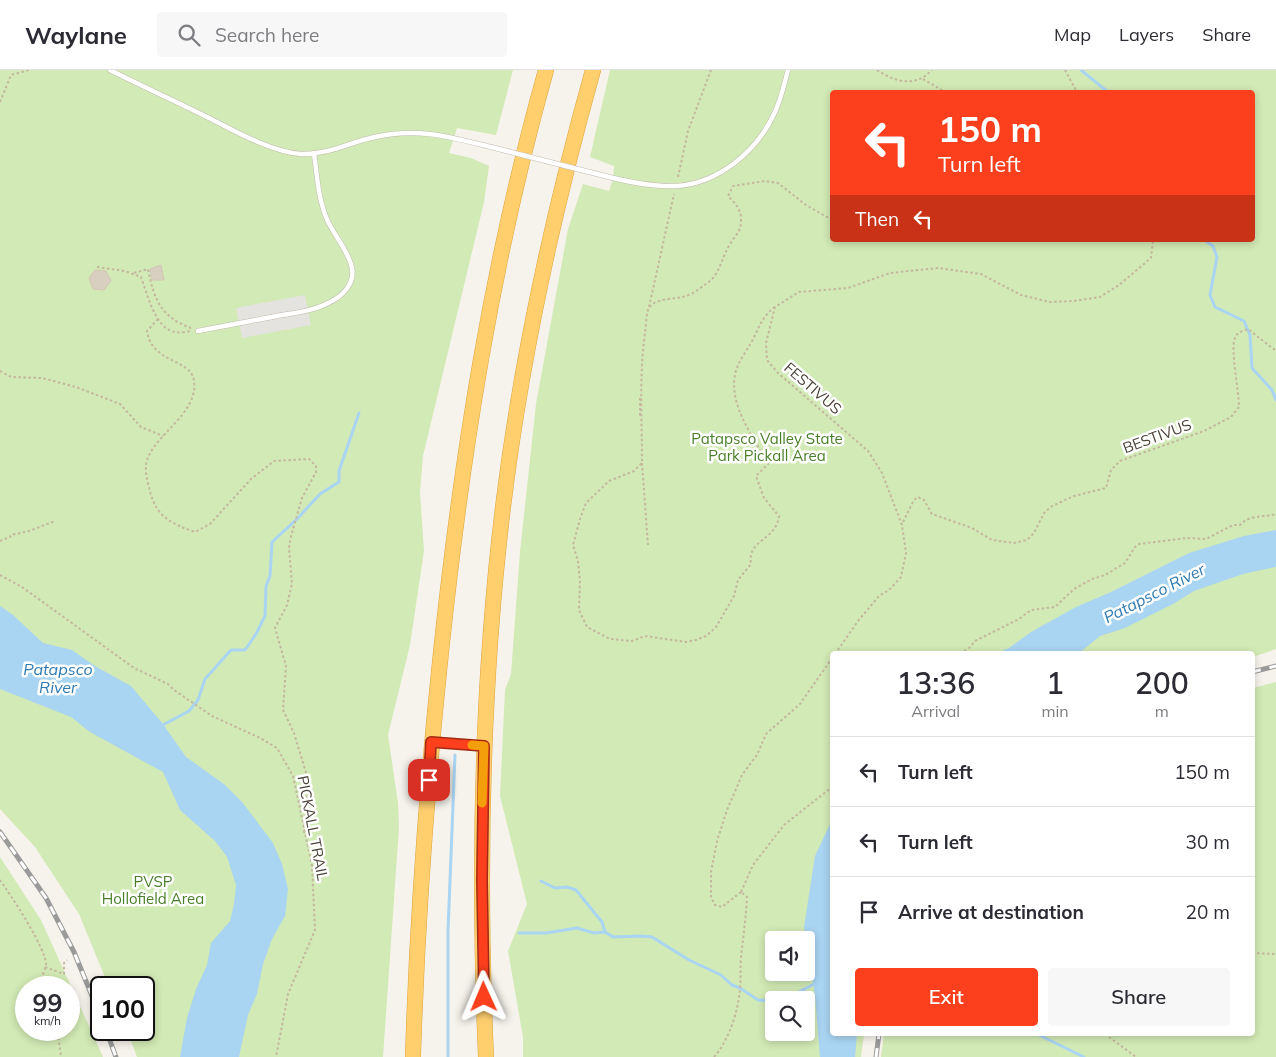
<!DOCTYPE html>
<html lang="en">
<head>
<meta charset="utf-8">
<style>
  :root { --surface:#fff; --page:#f7f7f7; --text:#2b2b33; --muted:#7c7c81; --line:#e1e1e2; --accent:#fc3f1d }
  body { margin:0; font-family:Mulish,sans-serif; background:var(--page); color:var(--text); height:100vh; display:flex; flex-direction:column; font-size:19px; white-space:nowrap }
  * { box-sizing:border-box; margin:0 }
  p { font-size:16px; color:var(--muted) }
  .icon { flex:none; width:28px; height:28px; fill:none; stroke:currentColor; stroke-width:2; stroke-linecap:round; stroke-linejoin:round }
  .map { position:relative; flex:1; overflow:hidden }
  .drawer { position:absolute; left:830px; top:581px; width:425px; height:385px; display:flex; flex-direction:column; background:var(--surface); border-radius:5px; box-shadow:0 2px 8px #0003 }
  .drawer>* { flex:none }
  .banner { position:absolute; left:830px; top:20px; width:425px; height:152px; border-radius:5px; box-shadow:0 2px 8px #0003; background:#fc3f1d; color:#fff; overflow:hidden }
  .fabs { position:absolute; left:765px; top:861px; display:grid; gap:10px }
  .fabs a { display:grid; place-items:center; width:50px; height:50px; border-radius:5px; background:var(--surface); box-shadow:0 2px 8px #0003; font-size:25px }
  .speed { position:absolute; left:15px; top:906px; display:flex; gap:10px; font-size:25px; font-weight:700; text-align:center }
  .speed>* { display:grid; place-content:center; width:65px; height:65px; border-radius:50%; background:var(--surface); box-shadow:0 2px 8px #0003; line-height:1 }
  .speed small { font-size:12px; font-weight:400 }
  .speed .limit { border:2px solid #111; border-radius:8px; background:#fff; color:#111 }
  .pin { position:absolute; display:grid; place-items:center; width:42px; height:42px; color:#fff; margin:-21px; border-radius:10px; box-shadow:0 2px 8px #0006 }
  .me { position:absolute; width:55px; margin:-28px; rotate:359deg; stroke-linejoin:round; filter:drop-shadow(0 0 4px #0008) }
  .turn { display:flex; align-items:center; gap:18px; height:105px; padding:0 25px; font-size:22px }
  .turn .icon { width:65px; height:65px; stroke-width:2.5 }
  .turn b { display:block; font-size:35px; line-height:42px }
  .then { display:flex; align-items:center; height:48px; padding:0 25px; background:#0003; gap:10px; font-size:19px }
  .eta { display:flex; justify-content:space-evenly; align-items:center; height:85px; text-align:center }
  .eta b { font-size:30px; font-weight:600; line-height:35px }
  .cta { display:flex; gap:10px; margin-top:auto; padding:10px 25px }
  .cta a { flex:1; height:58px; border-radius:5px; background:var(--accent); color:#fff; font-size:20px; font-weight:600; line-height:58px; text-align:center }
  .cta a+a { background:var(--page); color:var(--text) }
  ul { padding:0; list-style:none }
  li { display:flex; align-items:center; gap:15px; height:70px; padding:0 25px; border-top:1px solid var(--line) }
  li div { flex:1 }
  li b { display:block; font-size:19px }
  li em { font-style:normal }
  header { display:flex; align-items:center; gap:30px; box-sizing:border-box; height:70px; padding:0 25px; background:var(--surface); border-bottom:1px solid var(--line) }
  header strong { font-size:24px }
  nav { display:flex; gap:28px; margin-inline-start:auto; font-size:18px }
  .search { width:350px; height:45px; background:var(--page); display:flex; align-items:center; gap:12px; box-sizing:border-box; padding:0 18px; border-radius:5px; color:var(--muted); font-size:19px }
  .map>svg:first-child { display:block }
  .green { fill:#d2eab5; fill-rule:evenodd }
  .parking { fill:#e5e3e0 }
  .water { fill:#a9d4f2 }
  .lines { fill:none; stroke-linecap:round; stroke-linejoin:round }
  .stream { stroke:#a9d4f2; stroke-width:3 }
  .building { fill:#d8cfc1; stroke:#d3c7b4 }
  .lane-casing { stroke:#c2bbae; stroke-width:5.5 }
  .highway-casing { stroke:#e0a43c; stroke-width:16 }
  .path { stroke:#c4b79f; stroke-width:2; stroke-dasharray:2.5 2.5; stroke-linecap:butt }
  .lane { stroke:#fff; stroke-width:4.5 }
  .highway { stroke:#ffcf6e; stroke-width:15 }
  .rail-casing { stroke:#9a9a9a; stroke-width:5 }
  .rail { stroke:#fff; stroke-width:3; stroke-dasharray:9; stroke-linecap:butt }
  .lane-bridge-casing { stroke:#c2bbae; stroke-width:5.5; stroke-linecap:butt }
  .lane-bridge { stroke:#fff; stroke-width:4.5 }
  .route-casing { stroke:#a42913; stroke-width:12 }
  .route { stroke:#fc3f1d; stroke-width:9 }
  .slow { stroke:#f59e0b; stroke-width:9 }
  .labels { text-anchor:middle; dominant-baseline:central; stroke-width:5; stroke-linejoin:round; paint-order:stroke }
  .street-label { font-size:15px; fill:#4b4439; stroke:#fff }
  .park-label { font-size:15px; fill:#4a7f2a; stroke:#fff }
  .water-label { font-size:16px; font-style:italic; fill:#2e7ab2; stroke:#fff }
</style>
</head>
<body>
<header>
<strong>Waylane</strong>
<div class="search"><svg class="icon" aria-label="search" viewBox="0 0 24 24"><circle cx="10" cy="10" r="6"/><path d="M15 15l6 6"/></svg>Search here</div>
<nav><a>Map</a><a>Layers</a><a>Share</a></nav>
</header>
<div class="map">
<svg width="1276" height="987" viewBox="0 0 1276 987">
  <rect width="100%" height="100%" fill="#f6f3ec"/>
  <g class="green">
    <polygon points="0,0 513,0 496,65 457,58 449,83 471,88 489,96 484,132 423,386 420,422 424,481 410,575 388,665 398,733 399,757 383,987 239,987 241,974 231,987 137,987 127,960 144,960 144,918 109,917 79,844 35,777 0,739"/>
    <path d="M610 0H1276V579L1253 587 1252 584H832V964H864L861 987H523V967L508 881 527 834 500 726 505 620 511 604 520 482 536 334 568 159 583 114 609 121 613 109 614 96 590 87ZM832 22H1252V170H832ZM774 870H806V902H774ZM774 930H806V962H774Z"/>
    <polygon points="1276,612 1276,987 881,987 884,964 1252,964 1253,618"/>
    <path d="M0 787 41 850 103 987H0ZM26 918H69V960H26Z"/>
  </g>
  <polygon class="parking" points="305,225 311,255 242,268 236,238"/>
  <g class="water">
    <polygon points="1276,460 1276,497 1243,504 1194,521 1173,534 1125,558 1100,566 1078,584 994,584 1009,578 1031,562 1076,537 1111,522 1189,483 1244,466"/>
    <polygon points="0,536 13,545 43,573 72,580 95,596 131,616 163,654 186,687 224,714 242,732 273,773 282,794 288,819 285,846 272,869 263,894 257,924 248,945 239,987 180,987 187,948 196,919 207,895 211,873 230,851 234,834 236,815 227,787 215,771 180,740 163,702 90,662 71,647 0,619"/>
    <polygon points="832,750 832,964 857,964 855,987 820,987 815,926 804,857 815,786"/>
  </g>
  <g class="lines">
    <g class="stream">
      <polyline points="1081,0 1108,22"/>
      <polyline points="1204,170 1213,176 1217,187 1210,225 1215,237 1244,251 1250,265 1252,298 1272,320 1276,330"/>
      <polyline points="161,656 189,641 198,630 205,609 231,580 245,580 256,564 265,546 266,516 270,506 272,472 297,449 320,424 339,412 339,401 359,343"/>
      <polyline points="541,811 555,818 567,817 576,820 602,852 605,862 613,867 641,866 652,867 689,890 721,905 732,915 740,918 758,930 774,931"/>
      <polyline points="519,863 546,863 577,858 594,863 605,862"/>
      <polyline points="783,930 816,913"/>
      <polyline points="1037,964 1084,987"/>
      <polyline points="448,987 448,861 455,685"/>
    </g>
  </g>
  <g class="building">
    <polygon points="161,195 164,210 152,210 150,199"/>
    <polygon points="95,200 106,201 111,211 104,220 93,219 89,208"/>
  </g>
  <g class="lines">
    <g class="lane-casing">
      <g id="lane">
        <path d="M110 0C144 17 179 33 213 50 238 63 273 82 301 84 328 85 350 72 375 67 418 57 450 67 491 77"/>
        <path d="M605 106C628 112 653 117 677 116 719 113 757 81 774 44 781 30 784 15 788 0"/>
        <path d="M198 261C224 256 251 251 277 246 294 243 313 241 328 233 342 227 355 214 352 198 348 179 333 165 326 147 318 127 317 105 314 83"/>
        <polyline points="435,672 482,676"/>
      </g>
    </g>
    <g class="highway-casing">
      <g id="highway">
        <path d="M413 987C417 852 427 716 441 582 462 383 492 192 546 0"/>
        <path d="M486 987C478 803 481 619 503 437 521 289 553 143 593 0"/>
      </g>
    </g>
    <g class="path">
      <path d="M877 0C895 12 915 18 932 0"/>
      <polyline points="1065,0 1077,22"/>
      <polyline points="923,9 945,22"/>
      <polyline points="0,32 11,5 29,0"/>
      <polyline points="678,107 688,61 711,0"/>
      <path d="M97 197 125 201 141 207C147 223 155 259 175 262 180 263 186 262 191 261"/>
      <path d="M134 203 148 199C154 230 161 247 191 258"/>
      <polyline points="649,237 674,124"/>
      <path d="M775 237C762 246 759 258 752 271 746 282 737 293 735 305 729 336 754 368 768 394L756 406 764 428 779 446C776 471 747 469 751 494L738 510 734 526 716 557 706 566 696 570 686 572 645 566 632 571 610 569 587 557 579 540 580 511 578 491 573 475 580 449 586 433 609 411 634 401 642 393C642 350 639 306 645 263 646 256 646 247 648 240 653 227 675 230 686 226 693 224 700 218 706 214 720 205 721 189 729 176 734 166 742 162 741 149 741 139 735 133 728 126L733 116 765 111 778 113 806 135 832 150"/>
      <path d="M158 249 147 261C152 294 191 288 194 311 199 345 150 366 146 395 145 403 148 414 150 421 156 447 172 454 195 462L210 454 251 409 274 391 309 389 316 396V402L302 428 291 466 289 478 292 514 287 535 275 558 286 596 283 640 294 663 307 706V733L304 763"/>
      <polyline points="0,301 11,307 42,308 76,317 120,334 141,357 163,366"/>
      <polyline points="640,328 640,346"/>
      <polyline points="642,393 648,475"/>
      <path d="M903 452 914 430 918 427 924 430 932 444 972 458 992 470 1014 473 1027 470 1034 463 1044 443 1052 436 1074 426 1106 418 1111 400 1120 391 1204 361 1231 347 1239 337C1239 322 1230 278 1235 268 1237 262 1243 261 1248 259L1276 281"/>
      <polyline points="0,471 10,467 11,465 29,461 55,451"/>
      <polyline points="0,505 22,517 134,598 168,614 174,620 212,646 260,668 277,678 293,706 298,729 312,796 315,860 288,924 276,987"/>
      <polyline points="835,584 858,551 879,526 889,520 901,507 906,483 902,455 882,403 868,381 778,303 767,290 766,273 775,237 799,222 848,218 890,203 938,198 981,204 1021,225 1050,232 1074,231 1100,227 1119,215 1151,188 1153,170"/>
      <path d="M960 584 969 578 975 571 1019 549 1031 540 1055 537 1074 519 1092 509 1105 505 1125 493 1135 477 1139 474 1187 468 1206 469 1233 455H1240C1250 444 1263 448 1276 444"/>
      <path d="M0 810C10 824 48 881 46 896 44 903 39 911 36 918"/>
      <polyline points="741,822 722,837 715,835 711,827 711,802 717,771 727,740 742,705 757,685 766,664 800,634 832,588"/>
      <polyline points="741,822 753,795 784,755 832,717"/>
      <polyline points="1252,883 1276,884"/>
      <polyline points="45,897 64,904 64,893 67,890"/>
      <polyline points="53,960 58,964 61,987"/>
      <polyline points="1105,964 1136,987"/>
      <path d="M714 987C729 970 738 942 740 919 741 909 740 899 741 888 743 868 746 848 747 827L741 822"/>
    </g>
    <use href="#lane" class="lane"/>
    <use href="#highway" class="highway"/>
    <g class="rail-casing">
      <g id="rail">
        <polyline points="1252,602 1276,596"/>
        <polyline points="0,762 46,828 74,882 101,948"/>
        <polyline points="106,960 116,987"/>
        <polyline points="876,987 879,964"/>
      </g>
    </g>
    <use href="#rail" class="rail"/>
    <g class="lane-bridge-casing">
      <polyline id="lane-bridge" points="491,77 605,106"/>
    </g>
    <use href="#lane-bridge" class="lane-bridge"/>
  </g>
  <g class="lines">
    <g class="route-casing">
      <polyline id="route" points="429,710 431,672 484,676 482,810 484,927"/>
    </g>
    <use href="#route" class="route"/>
    <polyline class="slow" points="472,675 484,676 482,733"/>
  </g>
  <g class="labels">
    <g class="street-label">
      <text transform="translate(813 318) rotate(41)">FESTIVUS</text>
      <text transform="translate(1157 366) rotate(-20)">BESTIVUS</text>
      <text transform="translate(313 758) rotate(79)">PICKALL TRAIL</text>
    </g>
    <g class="park-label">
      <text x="767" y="368">Patapsco Valley State<tspan x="767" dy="17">Park Pickall Area</tspan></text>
      <text x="153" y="811">PVSP<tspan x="153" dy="17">Hollofield Area</tspan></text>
    </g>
    <g class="water-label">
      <text transform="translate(1154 523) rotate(-27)">Patapsco River</text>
      <text x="58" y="599">Patapsco<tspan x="58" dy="18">River</tspan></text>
    </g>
  </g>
</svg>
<div class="fabs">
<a><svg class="icon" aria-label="sound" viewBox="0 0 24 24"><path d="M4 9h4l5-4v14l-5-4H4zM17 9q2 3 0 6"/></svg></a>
<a><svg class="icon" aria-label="search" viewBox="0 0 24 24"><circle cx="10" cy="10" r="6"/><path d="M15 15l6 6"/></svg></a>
</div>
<div class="speed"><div>99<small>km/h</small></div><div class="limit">100</div></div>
<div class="pin" style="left:429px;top:710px;background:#d93025"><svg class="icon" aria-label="arrive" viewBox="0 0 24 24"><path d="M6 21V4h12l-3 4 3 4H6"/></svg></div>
<svg class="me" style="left:484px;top:927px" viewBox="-20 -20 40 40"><path d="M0-17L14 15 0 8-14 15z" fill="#fc3f1d" stroke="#fff" stroke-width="4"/></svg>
<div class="banner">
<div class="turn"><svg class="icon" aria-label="left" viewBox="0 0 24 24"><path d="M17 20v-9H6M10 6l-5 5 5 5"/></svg><div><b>150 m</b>Turn left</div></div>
<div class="then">Then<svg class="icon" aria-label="left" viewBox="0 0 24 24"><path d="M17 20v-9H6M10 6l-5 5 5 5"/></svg></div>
</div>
<section class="drawer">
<div class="eta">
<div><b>13:36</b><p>Arrival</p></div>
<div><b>1</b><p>min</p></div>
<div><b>200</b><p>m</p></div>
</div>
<ul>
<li><svg class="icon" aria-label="left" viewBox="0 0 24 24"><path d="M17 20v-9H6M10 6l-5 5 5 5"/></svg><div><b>Turn left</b></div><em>150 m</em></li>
<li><svg class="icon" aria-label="left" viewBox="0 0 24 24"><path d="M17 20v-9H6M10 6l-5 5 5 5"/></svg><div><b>Turn left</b></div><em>30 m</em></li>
<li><svg class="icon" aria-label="arrive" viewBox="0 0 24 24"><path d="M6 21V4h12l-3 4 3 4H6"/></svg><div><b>Arrive at destination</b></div><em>20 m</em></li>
</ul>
<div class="cta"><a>Exit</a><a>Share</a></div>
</section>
</div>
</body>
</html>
